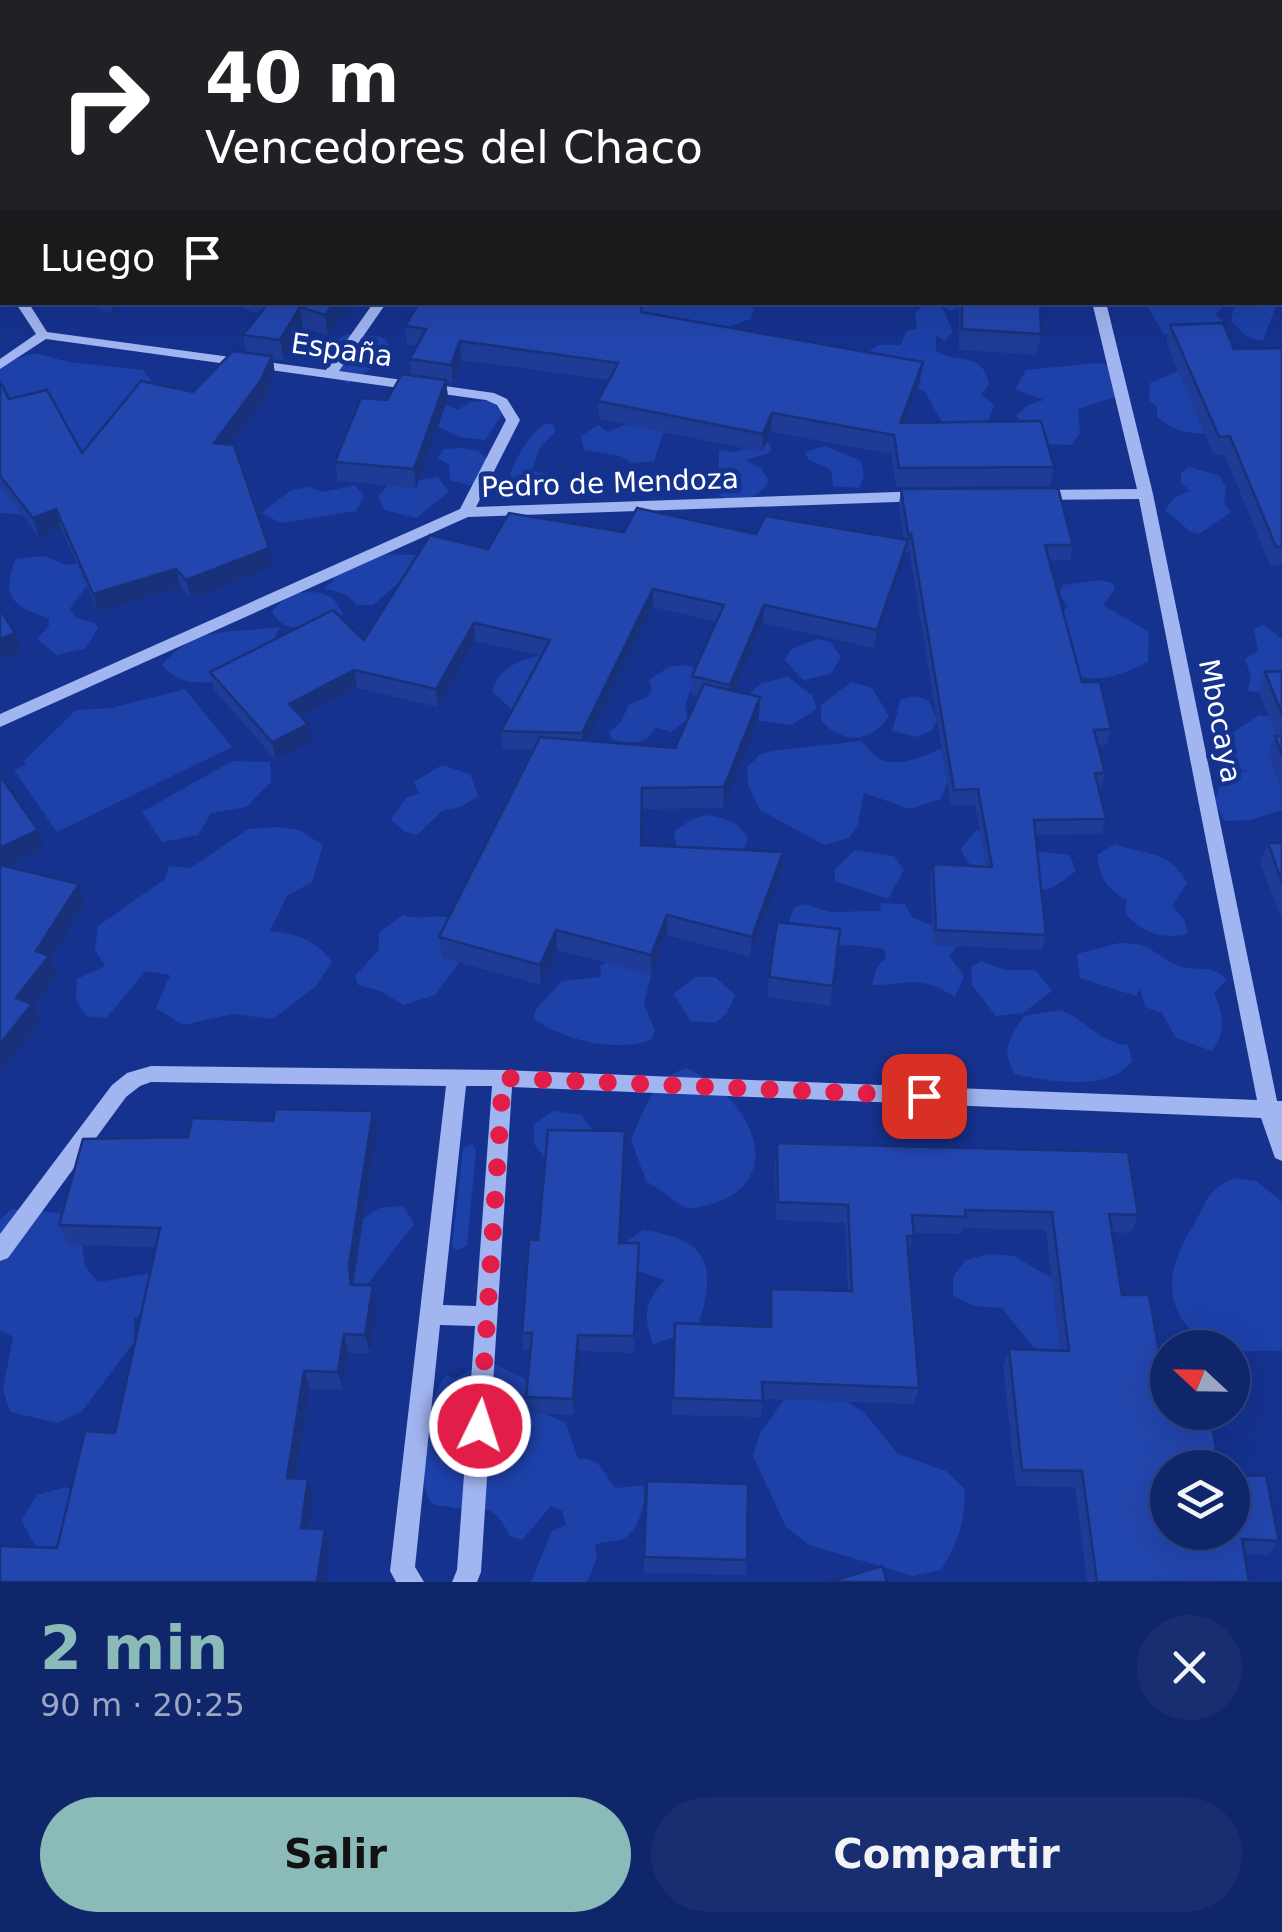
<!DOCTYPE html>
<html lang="es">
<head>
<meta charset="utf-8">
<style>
  :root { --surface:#10266b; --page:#192e71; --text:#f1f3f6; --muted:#9ca5c1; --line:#30437e; --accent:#8bbbb9 }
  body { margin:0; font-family:"DejaVu Sans",sans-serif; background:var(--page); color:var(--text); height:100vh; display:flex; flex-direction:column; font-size:38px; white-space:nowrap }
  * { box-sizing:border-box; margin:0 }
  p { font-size:32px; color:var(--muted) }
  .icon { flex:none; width:55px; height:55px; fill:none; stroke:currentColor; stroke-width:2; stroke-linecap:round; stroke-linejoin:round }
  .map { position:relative; height:1582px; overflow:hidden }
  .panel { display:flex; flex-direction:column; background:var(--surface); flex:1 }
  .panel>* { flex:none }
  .guide { position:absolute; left:0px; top:0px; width:1282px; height:305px; box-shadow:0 10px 40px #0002,0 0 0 2px var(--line); background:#202124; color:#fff; overflow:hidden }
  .needle { width:65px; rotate:292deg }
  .fabs { position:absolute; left:1150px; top:1330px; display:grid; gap:20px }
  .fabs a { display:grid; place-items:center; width:100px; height:100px; border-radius:50%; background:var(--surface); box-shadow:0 10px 40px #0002,0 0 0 2px var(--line); font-size:50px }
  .pin { position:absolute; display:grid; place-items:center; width:85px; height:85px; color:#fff; margin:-42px; border-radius:20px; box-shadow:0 5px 15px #0006 }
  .me { position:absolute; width:110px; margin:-55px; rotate:4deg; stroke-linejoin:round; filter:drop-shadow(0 0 8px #0008) }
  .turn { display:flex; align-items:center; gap:35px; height:210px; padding:0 40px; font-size:45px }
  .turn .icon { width:130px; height:130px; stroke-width:2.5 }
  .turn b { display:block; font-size:70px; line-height:85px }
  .then { display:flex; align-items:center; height:95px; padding:0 40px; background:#0003; gap:20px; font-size:38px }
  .round { display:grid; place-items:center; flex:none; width:105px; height:105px; border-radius:52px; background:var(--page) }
  .overview { display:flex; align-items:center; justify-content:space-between; height:170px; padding:0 40px }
  h1 { font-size:60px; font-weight:600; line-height:75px; color:var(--accent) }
  .primary-button { display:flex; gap:20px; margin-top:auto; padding:20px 40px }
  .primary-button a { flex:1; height:115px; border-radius:60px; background:var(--accent); color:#111; font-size:40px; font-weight:600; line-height:115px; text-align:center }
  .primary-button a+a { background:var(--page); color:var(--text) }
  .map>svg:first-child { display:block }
  .green { fill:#1d41a9 }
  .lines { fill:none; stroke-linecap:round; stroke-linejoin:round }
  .minor { fill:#a1b5f0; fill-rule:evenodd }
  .major { fill:#eaeeff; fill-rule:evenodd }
  .wall { fill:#1e3c96; fill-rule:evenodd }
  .shaded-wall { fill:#18317a }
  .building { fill:#2346ae; stroke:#18317a; stroke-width:2.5 }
  .route { stroke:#e11d48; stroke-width:18; stroke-dasharray:0 32.4 }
  .labels { text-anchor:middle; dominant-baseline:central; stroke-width:10; stroke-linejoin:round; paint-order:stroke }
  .street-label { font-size:28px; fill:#fff; stroke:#15328f }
</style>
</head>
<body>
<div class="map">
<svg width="1282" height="1582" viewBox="0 0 1282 1582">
  <rect width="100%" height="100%" fill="#15328f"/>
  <g class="green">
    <polygon points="666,302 750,302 754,310 751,319 722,329 582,324 631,305 654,307"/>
    <path d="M938 303H972L950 311 942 306 953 332 944 341 936 335V351C956 365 984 350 989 385L981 394 994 405 987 424 939 431 942 422 925 392 860 358 878 345H901L906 332 917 328 915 313 924 304 939 306Z"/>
    <polygon points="1145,303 1225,303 1216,315 1224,322 1223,330 1164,334"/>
    <polygon points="1235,303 1277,303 1263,341 1247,337 1231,321"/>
    <polygon points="349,334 382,337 389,345 387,358 348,384 322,365 333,341"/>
    <polygon points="35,353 69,362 143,370 153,383 29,515 0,513 0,364"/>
    <polygon points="1097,363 1115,366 1115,397 1078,409 1080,433 1072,445 1040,444 1016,416 1028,405 1044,400 1015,389 1026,370"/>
    <path d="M1179 371 1211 433C1190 435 1173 431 1157 417V407L1149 400 1150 383Z"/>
    <polygon points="492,401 502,414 485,440 459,437 433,424 445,404 458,410 470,402"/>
    <path d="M546 423 554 425 555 432 539 449 532 471 548 474 551 486 520 496 507 489C511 464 527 436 546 423Z"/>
    <polygon points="629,423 669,430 663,434 654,461 631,463 621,456 584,450 581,436 598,425 608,432"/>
    <path d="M766 441 772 448 769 453 745 460 761 468 769 481C756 503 734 505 713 492L718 477 729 474 719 472V450L734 452Z"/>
    <polygon points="825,446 861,461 864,476 859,488 833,486 831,470 808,459 805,452"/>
    <polygon points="462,448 479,451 488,460 476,487 450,480 449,465 438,458 443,449"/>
    <polygon points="1189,467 1220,476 1226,488 1224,503 1231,512 1199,534 1191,532 1165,510 1174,498 1190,491 1181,483 1181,473"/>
    <polygon points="438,477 449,492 416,518 384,510 378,496 388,485"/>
    <polygon points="355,485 364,496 356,511 281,523 261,513 291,490 308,487 323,492"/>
    <polygon points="375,554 417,555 418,566 373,605 357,605 345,594 323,588 333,582 334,575"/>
    <path d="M44 556 66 565 79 563 93 578 70 608 76 618 95 623 98 628 86 648 57 655 37 639 49 626V618C10 606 2 596 15 559Z"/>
    <path d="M1100 580 1113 583 1115 589 1103 605 1149 632 1148 662C1122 674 1102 683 1074 676L1055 617 1068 607 1059 594 1063 585Z"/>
    <path d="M316 592 332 597 343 613 338 621C315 626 285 638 272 611L290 593Z"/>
    <polygon points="1264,625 1282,639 1282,695 1248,691 1251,677 1245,659 1258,651 1254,628"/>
    <path d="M280 627C263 668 196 706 162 665 198 623 231 634 280 627Z"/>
    <polygon points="817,639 830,642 841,657 831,674 803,680 785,660 790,650"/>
    <path d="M541 656 556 662 519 716 492 691C497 670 520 658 541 656Z"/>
    <path d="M686 665 703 672 700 686 690 691 685 706 688 719 671 732 655 727C649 745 627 745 612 739L609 732 621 722 629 704 646 698 652 690 649 680 669 667Z"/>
    <polygon points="788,677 812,695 817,709 791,725 755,720 746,697 761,683"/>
    <path d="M851 682 872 688 889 716C871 743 842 745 821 720V705Z"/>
    <polygon points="185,689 232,747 57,832 14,770 26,764 24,761 76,710 112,708"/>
    <polygon points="916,696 929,701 937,720 932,730 917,737 892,731 901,699"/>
    <polygon points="1259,715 1278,718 1282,810 1250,820 1225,821 1214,801 1225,775 1247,771 1231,765 1229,735"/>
    <path d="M859 741C868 745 870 752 877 757 895 770 923 756 940 749L952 770 941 799 910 809 864 793 858 824 849 838 824 845 760 810 748 785 747 767 761 754 771 751Z"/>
    <polygon points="232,761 270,762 271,782 246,807 211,813 198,835 162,842 142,812"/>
    <polygon points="442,765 470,774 478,796 461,807 443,810 417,835 405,832 391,820 406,798 419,793 414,782"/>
    <path d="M708 815C728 820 735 819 748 838L743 851 677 849 674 832 692 819Z"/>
    <path d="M279 827 299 830 323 845 312 882 287 896 270 931C296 934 316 939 332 962L315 987 273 1019 233 1014 183 1025 156 1008 170 975 146 971 106 1018 86 1016 76 1000 77 979 105 966 95 950 98 926 165 879 169 866 191 868 248 829Z"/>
    <path d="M975 831H987L1013 849 1070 855 1076 871C1066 878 1054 889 1041 891 1013 894 970 876 961 849Z"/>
    <path d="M1115 844C1144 855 1170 850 1187 883L1172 906 1184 919 1188 934C1164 940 1139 933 1125 912L1127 900C1107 890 1099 876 1097 855Z"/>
    <polygon points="855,850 894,856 904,870 888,899 835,881 835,869"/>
    <path d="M881 903 905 904 912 917 952 934 957 947 949 956 964 976 955 997C918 974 911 985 872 985L877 967 886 958 884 949 854 945 802 948 789 921 794 908 804 904 830 912 880 911Z"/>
    <path d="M403 915C421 921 437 913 455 919L464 956 435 995 404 1005 380 991 358 985 355 976 379 950V933Z"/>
    <path d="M1119 943C1154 944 1146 949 1172 963 1192 974 1209 962 1227 979L1214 993C1223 1013 1227 1032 1212 1051L1176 1038 1162 1013 1145 1007 1140 989 1136 996 1080 978 1077 954Z"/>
    <path d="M610 961 646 967 651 975 644 1003 655 1031 651 1040C616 1053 562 1040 533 1018L536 1009 562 981 601 977 600 966Z"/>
    <polygon points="981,961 1005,970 1035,970 1052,991 1023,1013 996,1016 972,985 971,967"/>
    <polygon points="695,977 715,977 735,995 727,1013 715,1023 691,1021 673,994"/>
    <path d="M1060 1010C1086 1019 1099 1043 1128 1045L1132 1060C1114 1092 1047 1082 1015 1074 1000 1051 1010 1037 1024 1016Z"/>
    <path d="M686 1068C760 1101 795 1197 687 1209L646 1181 631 1139C646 1107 651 1081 686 1068Z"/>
    <polygon points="553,1111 581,1115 595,1133 547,1161 534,1144 534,1124"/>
    <polygon points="472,1144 476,1149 467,1246 457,1250 452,1246 463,1148"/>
    <path d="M1233 1178 1256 1181 1282 1202V1351C1267 1350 1250 1353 1235 1350 1169 1337 1156 1284 1191 1229 1208 1203 1202 1194 1233 1178Z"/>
    <polygon points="403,1206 414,1224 356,1299 271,1246 363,1219 379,1208"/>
    <polygon points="11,1209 59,1213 79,1223 85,1266 98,1282 152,1273 155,1306 134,1319 134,1342 82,1411 58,1423 10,1412 3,1389 13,1337 0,1330 0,1220"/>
    <path d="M643 1230C714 1240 716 1269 697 1330L653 1344C643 1316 644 1302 665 1280L629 1268 620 1246Z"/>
    <polygon points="989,1254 1014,1256 1059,1282 1060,1350 1034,1348 1002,1308 975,1306 953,1296 953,1276 966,1260"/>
    <path d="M491 1362 525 1379 543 1413 566 1423 578 1459C603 1457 601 1473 616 1488L643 1485C648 1500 638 1536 619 1540 611 1542 604 1541 595 1545L597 1558 587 1582H531L552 1531 566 1525 562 1511 551 1506 522 1540 510 1536C489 1496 485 1515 449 1507 446 1506 435 1505 433 1504 412 1489 429 1395 443 1379 450 1371 449 1380 457 1377 470 1372 475 1363 491 1362Z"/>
    <path d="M788 1394 839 1397 864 1412 898 1454 946 1471 965 1489C965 1521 958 1543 941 1570L913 1576 809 1545 786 1527 753 1456 760 1433Z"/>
    <polygon points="66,1487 89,1496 94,1534 45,1563 21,1520 37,1495"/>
  </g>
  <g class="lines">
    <g class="minor">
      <polygon points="1264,0 1282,0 1282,5 1280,2 1263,2"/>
      <rect x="1280" y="237" width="2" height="8"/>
      <polygon points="0,267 2,268 2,279 0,278"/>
      <polygon points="15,302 28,302 47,332 326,370 374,302 387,302 339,371 494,393 507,399 520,420 476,507 924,491 931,496 924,501 468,517 0,727 0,714 460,509 506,420 497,405 486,400 46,339 0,369 0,359 36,334"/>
      <path d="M1092 302H1106L1153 494 1277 1101H1282V1161L1275 1158 1261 1118 512 1087 481 1572 477 1582H452L457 1570 475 1326 440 1325 415 1567 424 1582H396L390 1571 446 1086 151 1082 140 1086 126 1097 8 1258 0 1261V1234L112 1085 127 1073 151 1066 503 1070 1257 1100 1139 499 1035 500 1028 495 1035 490 1137 489ZM466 1086H492L476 1306 443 1305Z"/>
    </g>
    <g class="major">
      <polygon points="1153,0 1171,0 1173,2 1155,2"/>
      <polygon points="1208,0 1226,0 1228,2 1210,2"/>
      <polygon points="1280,55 1282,56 1282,67 1280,66"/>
    </g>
  </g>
  <g class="wall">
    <polygon points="75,302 126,302 113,314"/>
    <polygon points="230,302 353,302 328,336 303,328 284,360 273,359 275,375 265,399 231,444 269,548 272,567 191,599 181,587 98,612 61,528 39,537 0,486 0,381 9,399 82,453 193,392 246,353 243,335 260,314 230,304"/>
    <polygon points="959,302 1040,302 1041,334 1037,355 959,350"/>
    <polygon points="643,313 920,381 905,423 1054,467 1050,486 896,487 891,454 771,432 762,452 599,419 598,401 609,380 461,360 453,383 446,382 448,398 416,488 338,481 335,462 387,400 411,375 410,359 417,346 407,345 405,326"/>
    <polygon points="1170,325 1234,349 1282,348 1282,565 1270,566 1225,455 1214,455 1166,343"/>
    <path d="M901 489 1073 545 1070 560 1049 561 1082 682 1111 729 1107 745H1098L1105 773 1101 788H1099L1106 819 1102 834 1036 835 1046 935 1042 950 933 945 930 880 933 864 986 867 975 805H951L909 549 907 554 906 552 874 648 763 623 735 691 759 718 723 808 642 809 641 845 782 872 750 957 667 935 651 975 557 950 541 985 442 958 439 937 533 750 503 749 501 731 542 656 475 641 438 707 357 688 302 717 312 742 276 760 214 690 210 672 364 640 488 549 624 532 756 534 904 540 899 505ZM653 607 717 622 692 676 691 694 699 696 675 748 587 741Z"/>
    <polygon points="1282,671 1282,792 1268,755 1275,736 1277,736 1258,690 1265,672"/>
    <polygon points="1268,843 1282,843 1282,920 1260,862"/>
    <polygon points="840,929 830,1006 767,997 769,977"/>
    <polygon points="373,1111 377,1131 353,1284 377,1304 370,1353 348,1353 343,1390 310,1389 296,1479 314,1496 309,1528 325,1529 330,1545 57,1548 115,1433 156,1247 68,1245 59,1225 188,1137 273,1121"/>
    <polygon points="625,1131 620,1243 639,1243 634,1353 579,1351 574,1415 528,1413 526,1397 531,1350 523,1349 522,1333 538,1240"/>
    <polygon points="777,1143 1138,1215 1131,1233 1112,1232 1122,1295 1168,1468 1279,1541 1268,1556 1244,1554 1249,1582 1087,1582 1075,1487 1016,1486 1003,1366 1009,1349 1060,1351 1046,1230 963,1228 961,1234 913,1233 909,1254 919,1388 914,1404 762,1399 761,1417 672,1415 675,1323 769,1327 771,1289 848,1291 845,1223 776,1220 775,1161"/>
    <polygon points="644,1557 747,1560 746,1575 644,1573"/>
  </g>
  <g class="shaded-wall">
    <rect x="0" y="29" width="2" height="19"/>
    <polygon points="0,143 2,143 2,162 1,163"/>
    <polygon points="112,302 126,302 113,314"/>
    <polygon points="335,302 353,302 328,336 325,315"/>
    <polygon points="300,307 303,328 284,360 280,340"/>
    <polygon points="460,341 461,360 453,383 451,365"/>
    <polygon points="272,356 275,375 265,399 218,462 214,443"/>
    <polygon points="923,362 920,381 898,441 900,423"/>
    <polygon points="446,380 448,398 416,488 414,469"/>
    <polygon points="772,413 771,432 762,452 763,434"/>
    <polygon points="56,509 61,528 39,537 33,518"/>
    <polygon points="908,540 905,558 874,648 877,630"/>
    <polygon points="269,548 272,567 191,599 186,580"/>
    <polygon points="176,569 181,587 98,612 93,594"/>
    <polygon points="653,589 653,607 582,751 582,733"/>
    <polygon points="764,605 763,623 730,703 730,685"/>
    <polygon points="474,623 475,641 438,707 436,689"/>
    <polygon points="15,633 22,651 0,660 0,639"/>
    <polygon points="354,670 357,688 293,721 289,704"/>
    <polygon points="760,697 759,718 723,808 724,787"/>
    <polygon points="308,724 312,742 276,760 272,742"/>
    <polygon points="38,830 45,849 0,871 0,848"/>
    <polygon points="783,852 782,872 750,957 752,937"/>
    <polygon points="79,884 86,903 50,959 57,975 33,1005 40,1022 0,1073 0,1044 16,998 36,951"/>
    <polygon points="667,915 667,935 651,975 651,955"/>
    <polygon points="556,930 557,950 541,985 540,965"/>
    <polygon points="373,1111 377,1131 353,1284 356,1304 351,1285 349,1265"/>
    <polygon points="625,1131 625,1150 620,1260 619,1243"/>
    <polygon points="373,1285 377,1304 370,1353 365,1335"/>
    <polygon points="344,1334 348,1353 343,1390 338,1372"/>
    <polygon points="578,1335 579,1351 574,1415 573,1399"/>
    <polygon points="304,1371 310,1389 293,1495 287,1478"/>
    <polygon points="308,1479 314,1496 306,1544 301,1528"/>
    <polygon points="325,1529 330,1545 325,1582 317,1582"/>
  </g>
  <g class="building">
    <polygon points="0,0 115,0 105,2 2,2 2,29 0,29"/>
    <polygon points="126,0 526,0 524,2 128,2"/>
    <polygon points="605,0 1117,0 1118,2 605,2"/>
    <rect x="0" y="57" width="2" height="86"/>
    <polygon points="269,302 335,302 325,315 300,307 280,340 243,335"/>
    <polygon points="419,302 642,302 641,312 923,362 900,423 1041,421 1054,467 899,468 894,435 772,413 763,434 598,401 618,363 460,341 451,365 410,359 426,329 405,326"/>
    <polygon points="962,302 1040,302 1041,334 962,329"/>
    <polygon points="1223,323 1234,349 1282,348 1282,547 1276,547 1230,436 1219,437 1170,325"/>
    <polygon points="233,351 272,356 261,380 214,443 234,445 269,548 186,580 176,569 93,594 56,509 33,518 0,476 0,381 9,399 47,390 82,453 141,381 193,392"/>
    <polygon points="402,374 446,380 414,469 335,462 361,398 387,400"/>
    <polygon points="1058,488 1073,545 1045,545 1082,682 1100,682 1111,729 1094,730 1105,773 1095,773 1106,819 1034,820 1046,935 936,930 933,864 992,867 978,789 954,790 911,533 909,539 901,489"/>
    <polygon points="637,508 756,534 765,516 908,540 877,630 764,605 730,685 692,676 724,605 653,589 582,733 501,731 550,640 474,623 436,689 354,670 289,704 308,724 272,742 210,672 333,610 364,640 430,535 488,549 509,513 624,532"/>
    <polygon points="0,609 15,633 0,639"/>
    <polygon points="1282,671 1282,714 1265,672"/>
    <polygon points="704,684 760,697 724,787 642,788 641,845 783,852 752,937 667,915 651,955 556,930 540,965 439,937 540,737 675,748"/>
    <polygon points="1275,736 1282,736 1282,755"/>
    <polygon points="0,777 1,777 38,830 0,848"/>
    <polygon points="1268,843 1282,843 1282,882"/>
    <polygon points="0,865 79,884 36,951 49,956 16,998 32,1004 0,1044"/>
    <polygon points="777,922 840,929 833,986 769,977"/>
    <polygon points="275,1109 373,1111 349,1265 351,1285 373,1285 365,1335 344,1334 338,1372 304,1371 287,1478 308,1479 301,1528 325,1529 317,1582 0,1582 0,1546 57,1548 85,1431 115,1433 160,1228 59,1225 83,1139 188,1137 192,1118 273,1121"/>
    <polygon points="548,1130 625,1131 619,1243 639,1243 634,1336 578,1335 573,1399 526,1397 532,1333 522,1333 529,1240 538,1240"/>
    <polygon points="777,1143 1128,1152 1138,1215 1109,1214 1122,1295 1149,1295 1166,1389 1168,1389 1168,1412 1210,1412 1219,1468 1168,1468 1168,1532 1232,1532 1232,1475 1266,1476 1279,1541 1242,1539 1249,1582 1097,1582 1082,1471 1022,1470 1009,1349 1069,1351 1052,1212 965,1210 966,1217 912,1215 914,1236 907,1236 919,1388 762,1382 763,1401 673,1398 675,1323 771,1327 771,1289 852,1291 848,1205 778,1202"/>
    <polygon points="647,1481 748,1484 747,1560 644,1557"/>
    <polygon points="882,1566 887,1582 829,1582"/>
  </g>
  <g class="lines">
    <polyline class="route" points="480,1426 503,1078 924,1096"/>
  </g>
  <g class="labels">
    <g class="street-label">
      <text transform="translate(342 350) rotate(8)">España</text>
      <text transform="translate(610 483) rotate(-2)">Pedro de Mendoza</text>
      <text transform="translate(1220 721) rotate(79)">Mbocaya</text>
    </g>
  </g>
</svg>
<div class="fabs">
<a><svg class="needle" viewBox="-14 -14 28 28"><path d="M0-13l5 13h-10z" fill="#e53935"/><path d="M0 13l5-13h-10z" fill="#9ca5c1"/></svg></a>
<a><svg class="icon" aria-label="layers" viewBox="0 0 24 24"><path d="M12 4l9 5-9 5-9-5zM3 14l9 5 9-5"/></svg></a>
</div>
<div class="pin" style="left:924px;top:1096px;background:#d93025"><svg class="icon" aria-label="arrive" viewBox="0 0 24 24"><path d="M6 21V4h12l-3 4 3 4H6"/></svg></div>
<svg class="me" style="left:480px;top:1426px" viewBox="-20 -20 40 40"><circle r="17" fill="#e11d48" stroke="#fff" stroke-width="3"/><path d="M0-11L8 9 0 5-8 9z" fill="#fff"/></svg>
<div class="guide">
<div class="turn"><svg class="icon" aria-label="right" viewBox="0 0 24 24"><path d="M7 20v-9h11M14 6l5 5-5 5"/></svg><div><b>40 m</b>Vencedores del Chaco</div></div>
<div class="then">Luego<svg class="icon" aria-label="arrive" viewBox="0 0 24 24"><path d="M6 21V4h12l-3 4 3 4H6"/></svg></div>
</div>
</div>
<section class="panel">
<div class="overview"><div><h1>2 min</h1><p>90 m · 20:25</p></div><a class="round"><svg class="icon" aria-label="close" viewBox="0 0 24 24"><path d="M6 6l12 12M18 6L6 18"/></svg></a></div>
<div class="primary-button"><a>Salir</a><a>Compartir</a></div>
</section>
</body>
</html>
